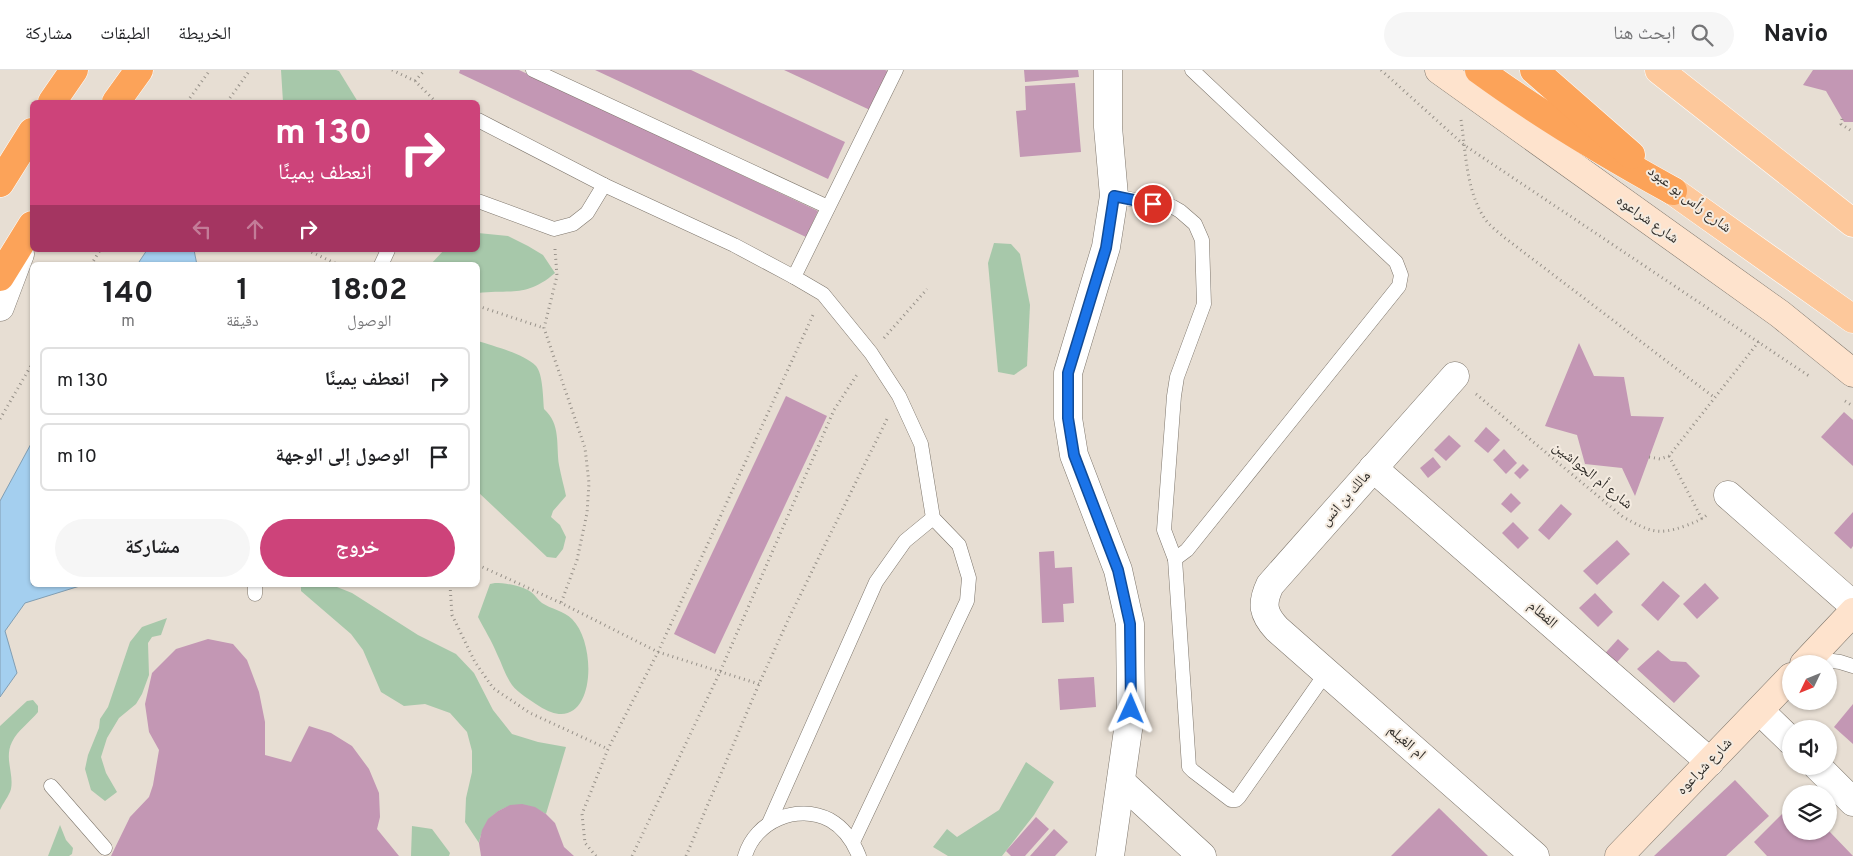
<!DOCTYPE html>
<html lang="ar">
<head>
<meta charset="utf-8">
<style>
  :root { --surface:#fff; --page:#f6f6f6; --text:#202124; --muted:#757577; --line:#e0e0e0; --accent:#cd437a }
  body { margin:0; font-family:Overpass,"Noto Naskh Arabic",sans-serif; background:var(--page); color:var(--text); direction:rtl; height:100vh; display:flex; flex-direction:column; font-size:19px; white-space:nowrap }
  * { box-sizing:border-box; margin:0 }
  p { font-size:16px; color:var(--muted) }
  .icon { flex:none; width:28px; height:28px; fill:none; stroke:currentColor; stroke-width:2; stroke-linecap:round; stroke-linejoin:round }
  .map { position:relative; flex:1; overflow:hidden; direction:ltr }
  .drawer { position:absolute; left:30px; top:192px; width:450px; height:325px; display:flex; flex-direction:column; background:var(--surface); border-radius:8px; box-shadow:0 1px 4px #0004; direction:rtl }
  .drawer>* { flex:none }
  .guide { position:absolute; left:30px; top:30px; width:450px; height:152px; border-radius:8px; box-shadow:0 1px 4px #0004; direction:rtl; background:#cd437a; color:#fff; overflow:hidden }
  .needle { width:32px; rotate:227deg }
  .buttons { position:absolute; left:1782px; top:585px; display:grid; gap:10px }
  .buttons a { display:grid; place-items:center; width:55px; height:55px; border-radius:50%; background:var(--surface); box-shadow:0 1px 4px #0004; font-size:25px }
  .pin { position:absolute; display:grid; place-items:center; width:42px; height:42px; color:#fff; margin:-21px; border:2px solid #fff; border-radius:50%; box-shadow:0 1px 5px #0007 }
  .me { position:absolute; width:55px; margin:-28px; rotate:1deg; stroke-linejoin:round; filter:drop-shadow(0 0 4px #0008) }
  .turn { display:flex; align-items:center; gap:18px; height:105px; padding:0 25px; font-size:22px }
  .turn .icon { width:65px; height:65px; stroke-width:2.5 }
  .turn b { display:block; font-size:35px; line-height:42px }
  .lanes { display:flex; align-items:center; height:48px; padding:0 25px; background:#0003; justify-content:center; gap:25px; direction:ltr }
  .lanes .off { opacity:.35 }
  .eta { display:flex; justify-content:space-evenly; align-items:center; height:85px; text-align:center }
  .eta b { font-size:30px; font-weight:700; line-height:35px }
  .action { display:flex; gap:10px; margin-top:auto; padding:10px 25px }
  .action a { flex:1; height:58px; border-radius:30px; background:var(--accent); color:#fff; font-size:20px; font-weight:700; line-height:58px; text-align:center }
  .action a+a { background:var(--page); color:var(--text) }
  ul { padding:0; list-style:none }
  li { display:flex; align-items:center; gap:15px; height:68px; margin:0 10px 8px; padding:0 15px; border:2px solid var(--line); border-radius:8px }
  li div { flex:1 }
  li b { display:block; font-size:19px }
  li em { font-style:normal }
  header { display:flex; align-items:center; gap:30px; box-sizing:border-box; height:70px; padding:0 25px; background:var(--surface); border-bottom:1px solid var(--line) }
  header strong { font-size:24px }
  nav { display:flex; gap:28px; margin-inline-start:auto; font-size:18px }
  .search { width:350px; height:45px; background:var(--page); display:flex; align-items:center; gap:12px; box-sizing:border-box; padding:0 18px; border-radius:28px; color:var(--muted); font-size:19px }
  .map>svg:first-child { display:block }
  .green { fill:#a7c8aa }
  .water { fill:#a4cfef; stroke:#819eb3 }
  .building { fill:#c397b4 }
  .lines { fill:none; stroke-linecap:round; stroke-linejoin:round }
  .lane-casing { stroke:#7e766c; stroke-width:15 }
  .street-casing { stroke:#7e766c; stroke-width:29 }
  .secondary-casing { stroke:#7e766c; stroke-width:29 }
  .primary-casing { stroke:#fff; stroke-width:29 }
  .highway-casing { stroke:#fff; stroke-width:29 }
  .path { stroke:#979189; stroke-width:3; stroke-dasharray:1 4; stroke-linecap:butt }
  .lane { stroke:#fff; stroke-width:14 }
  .street { stroke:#fff; stroke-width:28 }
  .secondary { stroke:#fee3cd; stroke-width:28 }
  .primary { stroke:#fdc89b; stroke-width:28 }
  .highway { stroke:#fca359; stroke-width:28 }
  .route-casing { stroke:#114b97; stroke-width:12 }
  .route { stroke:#1a73e8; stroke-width:9 }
  .labels { text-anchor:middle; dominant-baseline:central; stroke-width:4; stroke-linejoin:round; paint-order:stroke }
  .street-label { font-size:15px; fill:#2f2c28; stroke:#f4ebe0 }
</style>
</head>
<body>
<header>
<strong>Navio</strong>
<div class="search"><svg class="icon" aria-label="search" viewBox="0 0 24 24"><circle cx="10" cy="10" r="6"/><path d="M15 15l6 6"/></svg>ابحث هنا</div>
<nav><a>الخريطة</a><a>الطبقات</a><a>مشاركة</a></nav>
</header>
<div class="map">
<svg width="1853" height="786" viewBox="0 0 1853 786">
  <rect width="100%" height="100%" fill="#e7ded3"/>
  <g class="green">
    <polygon points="281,0 336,0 339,1 358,32 283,32"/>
    <path d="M478 163 508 166 528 176 543 185 555 203C526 228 511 219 478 223V195H430L444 180H478Z"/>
    <polygon points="994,173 1011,174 1020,184 1030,235 1027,296 1014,305 998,302 988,193"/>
    <path d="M478 271C493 276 525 284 536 296 543 304 543 328 544 339 561 354 556 375 559 395 561 406 564 416 566 426L553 441 551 447 560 455 566 467 563 479 556 488 547 487 478 422Z"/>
    <path d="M495 513C506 513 522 516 531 522 535 525 538 530 542 533 551 539 564 541 572 549 600 577 594 672 539 636 530 630 518 623 512 615 505 605 502 594 497 584 492 571 484 559 478 547L490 514Z"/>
    <path d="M301 515H332L352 523 418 565 456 584 474 603 493 640 512 664 538 672 566 677 546 744C515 725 486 738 479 773L465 752 466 728 472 702V681L467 662 450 643 425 634 404 636 381 622 363 580 351 564 301 521Z"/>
    <polygon points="167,548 161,565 152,567 148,573 149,605 142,624 136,634 119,648 107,668 101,687 106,703 117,722 105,731 91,720 85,699 88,685 99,658 100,649 108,637 130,572 142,557"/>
    <path d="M33 630 38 636V642C30 652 17 661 12 672 4 688 14 703 11 719 9 726 3 733 0 740V656L27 631Z"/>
    <polygon points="1026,692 1054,712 1034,745 1002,786 948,786 933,777 947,759 957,767 999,740"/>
    <polygon points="60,755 66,770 73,778 72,784 69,786 48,786"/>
    <polygon points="412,756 432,759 450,783 449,786 411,786"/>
  </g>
  <g class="water">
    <polygon points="147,180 194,180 197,195 137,195"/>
    <polygon points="32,372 32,515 83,515 25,533 5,561 17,603 0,627 0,431"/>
  </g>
  <g class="building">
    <polygon points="460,0 519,0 818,141 806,167 459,3"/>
    <polygon points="595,0 691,0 845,72 828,109"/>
    <polygon points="784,0 885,0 888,1 870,40"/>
    <polygon points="1024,0 1078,0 1079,7 1025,12"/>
    <polygon points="1813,0 1853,0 1853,52 1844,52 1826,21 1803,15"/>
    <polygon points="1075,13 1081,82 1020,87 1016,41 1026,40 1025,16"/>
    <polygon points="1579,273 1594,306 1624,307 1631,346 1664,347 1635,426 1622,398 1585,394 1577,365 1545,356"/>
    <polygon points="786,326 827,346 715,584 674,564"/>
    <polygon points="1844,342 1853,350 1853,396 1821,367"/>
    <polygon points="1486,357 1500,370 1488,383 1474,371"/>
    <polygon points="1449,365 1461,376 1446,391 1434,380"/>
    <polygon points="1504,379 1517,393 1506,404 1493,390"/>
    <polygon points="1433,387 1441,397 1428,408 1420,398"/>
    <polygon points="1523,394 1529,400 1520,409 1514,403"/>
    <polygon points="1511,423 1521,433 1511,443 1501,434"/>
    <polygon points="1561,434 1572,444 1549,470 1538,460"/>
    <polygon points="1853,442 1853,476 1851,479 1834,463"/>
    <polygon points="1513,452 1529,468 1518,479 1502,463"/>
    <polygon points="1617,470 1630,484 1597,515 1583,501"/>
    <polygon points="1054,481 1055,498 1072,497 1074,533 1063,534 1064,552 1042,553 1039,482"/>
    <polygon points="1663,511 1680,526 1658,551 1641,535"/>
    <polygon points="1705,513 1719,528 1697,549 1683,534"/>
    <polygon points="1595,523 1613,542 1598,557 1579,538"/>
    <polygon points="208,569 233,574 247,590 259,622 265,652 265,685 291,692 309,656 331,663 352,676 369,699 379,723 380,747 377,759 399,786 111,786 130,747 149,727 153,715 159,680 149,662 145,634 152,603 176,579"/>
    <polygon points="1618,569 1629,579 1610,600 1599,590"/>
    <polygon points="1658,580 1671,591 1686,592 1700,606 1674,633 1637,599"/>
    <polygon points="1094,607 1096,637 1060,640 1058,609"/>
    <polygon points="1853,634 1853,674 1834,657"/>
    <polygon points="1735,710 1769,746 1726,786 1654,786"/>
    <polygon points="522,734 535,737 546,744 555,753 564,777 574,786 481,786 479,773 482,760 488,749 498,741 510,735"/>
    <polygon points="1791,735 1791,761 1829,761 1853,786 1767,786 1754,772"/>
    <polygon points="1439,738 1488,786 1391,786"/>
    <polygon points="1036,747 1049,759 1025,786 1011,786 1006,781"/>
    <polygon points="1054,759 1068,772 1055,786 1030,786"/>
  </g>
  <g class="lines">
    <g class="lane-casing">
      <g id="lane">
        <polyline points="533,0 828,137"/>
        <polyline points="1192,0 1396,192 1401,205 1399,216 1187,480 1175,489 1189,697 1193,701 1231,730 1236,730 1239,727 1326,603"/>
        <polyline points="478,50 604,115 734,175 794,207 823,224 871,283 899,326 921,374 933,448 959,475 969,508 967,531 853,772"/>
        <polyline points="1114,126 1173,137 1180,141 1195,154 1202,170 1204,234 1177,307 1174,326 1164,460 1175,489"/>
        <polyline points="478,131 554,159 573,154 587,143 604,115"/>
        <polyline points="381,195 388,180"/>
        <polyline points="794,207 896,0"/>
        <polyline points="255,524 255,515"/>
        <polyline points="1810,588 1840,592 1853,596"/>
        <polyline points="51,716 105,778"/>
        <polyline points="769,753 876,512 905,471 933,448"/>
        <path d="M745 786C755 751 797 733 830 750 844 758 853 771 859 786"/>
      </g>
    </g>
    <g class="street-casing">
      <g id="street">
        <polyline points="1108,0 1108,57 1114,126 1106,177 1068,303 1068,348 1074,385 1118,500 1130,554 1131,639 1110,786"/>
        <polyline points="0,237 20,184"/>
        <path d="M1455 306 1270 515C1261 534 1263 544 1277 559L1535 786"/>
        <polyline points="1373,398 1710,692"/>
        <polyline points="1728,425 1853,535"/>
        <polyline points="1760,641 1791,671"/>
        <polyline points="1817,696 1853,732"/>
        <polyline points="1121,712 1202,786"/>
      </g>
    </g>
    <g class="secondary-casing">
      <g id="secondary">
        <polyline points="1439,0 1780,244 1853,303"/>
        <polyline points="1804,594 1853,542"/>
        <polyline points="1619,786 1791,607"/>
      </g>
    </g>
    <g class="primary-casing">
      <g id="primary">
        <polyline points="1659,0 1853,153"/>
        <polyline points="1673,121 1853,249"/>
      </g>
    </g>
    <g class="highway-casing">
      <g id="highway">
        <path d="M1479 0C1542 46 1604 83 1673 121"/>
        <polyline points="1534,0 1631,85"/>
        <polyline points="52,32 74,0"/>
        <polyline points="116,32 139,0"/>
        <polyline points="0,113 32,62"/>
        <polyline points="0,207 32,155"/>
      </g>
    </g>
    <g class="path">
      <polyline points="392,0 415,11 436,32"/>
      <polyline points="1381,0 1464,75 1809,306"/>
      <polyline points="415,11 425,0"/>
      <polyline points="187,32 210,0"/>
      <polyline points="227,32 250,0"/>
      <polyline points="1842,49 1841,54 1853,62"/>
      <path d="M1461 50C1466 83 1466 121 1485 149 1490 156 1498 162 1505 168L1715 328"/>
      <polyline points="555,179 557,206 544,258 585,378 589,413 587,443 577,490 561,533"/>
      <polyline points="307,180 339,195"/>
      <polyline points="91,195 100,180"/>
      <polyline points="478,236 544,258"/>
      <polyline points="884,268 927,219"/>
      <path d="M1476 324 1623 447C1649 461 1657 466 1685 456 1695 452 1702 450 1709 443"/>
      <polyline points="1845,331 1853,336"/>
      <polyline points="0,349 32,294"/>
      <polyline points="1669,386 1702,449"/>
      <polyline points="1649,387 1660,389 1669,386 1760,270"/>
      <polyline points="478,495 561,533 658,582 759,614"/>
      <polyline points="450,515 452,545 475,592 493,618 530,643 608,679"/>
      <polyline points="596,786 585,773 582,744 608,679 658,582 813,245"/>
      <polyline points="632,786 720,602 834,340 858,303"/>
      <polyline points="686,786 759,614 789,548 887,349"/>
    </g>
    <use href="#lane" class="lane"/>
    <use href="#street" class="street"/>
    <use href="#secondary" class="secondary"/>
    <use href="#primary" class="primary"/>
    <use href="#highway" class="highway"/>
  </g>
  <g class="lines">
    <g class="route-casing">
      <polyline id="route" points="1131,639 1130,554 1118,500 1074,385 1068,348 1068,303 1106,178 1114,126 1153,134"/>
    </g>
    <use href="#route" class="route"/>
  </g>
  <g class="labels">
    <g class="street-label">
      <text transform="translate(1689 130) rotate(37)">شارع رأس بو عبود</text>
      <text transform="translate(1647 150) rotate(35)">شارع شراعوه</text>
      <text transform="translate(1592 406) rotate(39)">شارع أم الجواشين</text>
      <text transform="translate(1346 429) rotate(-49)">مالك بن انس</text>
      <text transform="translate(1542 545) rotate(41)">الفطام</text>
      <text transform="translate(1406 673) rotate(41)">ام الغيلم</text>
      <text transform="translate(1705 697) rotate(-46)">شارع شراعوه</text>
    </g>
  </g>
</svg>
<div class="buttons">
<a><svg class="needle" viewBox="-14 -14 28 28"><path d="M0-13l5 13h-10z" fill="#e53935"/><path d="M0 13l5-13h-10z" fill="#757577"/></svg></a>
<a><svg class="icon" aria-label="sound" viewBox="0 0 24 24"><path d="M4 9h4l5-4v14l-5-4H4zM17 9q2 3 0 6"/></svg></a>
<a><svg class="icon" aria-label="layers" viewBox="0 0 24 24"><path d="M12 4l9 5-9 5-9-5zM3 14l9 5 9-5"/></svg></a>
</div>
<div class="pin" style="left:1153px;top:134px;background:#d93025"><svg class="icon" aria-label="arrive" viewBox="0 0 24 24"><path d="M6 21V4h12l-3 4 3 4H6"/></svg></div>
<svg class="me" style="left:1131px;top:639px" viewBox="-20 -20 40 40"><path d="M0-17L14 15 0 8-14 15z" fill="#1a73e8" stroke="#fff" stroke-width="4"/></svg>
<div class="guide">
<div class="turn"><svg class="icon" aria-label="right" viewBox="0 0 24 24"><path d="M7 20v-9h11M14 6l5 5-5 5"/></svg><div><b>130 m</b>انعطف يمينًا</div></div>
<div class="lanes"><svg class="icon off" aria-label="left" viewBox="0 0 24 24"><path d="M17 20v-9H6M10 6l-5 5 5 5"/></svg><svg class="icon off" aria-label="ahead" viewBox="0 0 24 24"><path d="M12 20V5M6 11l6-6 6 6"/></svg><svg class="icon" aria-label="right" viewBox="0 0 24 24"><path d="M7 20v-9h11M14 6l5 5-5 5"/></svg></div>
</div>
<section class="drawer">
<div class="eta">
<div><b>18:02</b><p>الوصول</p></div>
<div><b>1</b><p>دقيقة</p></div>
<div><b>140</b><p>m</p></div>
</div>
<ul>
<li><svg class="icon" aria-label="right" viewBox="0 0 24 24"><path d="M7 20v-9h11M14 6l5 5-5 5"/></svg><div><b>انعطف يمينًا</b></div><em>130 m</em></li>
<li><svg class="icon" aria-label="arrive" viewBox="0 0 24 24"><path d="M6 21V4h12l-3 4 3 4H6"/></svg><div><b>الوصول إلى الوجهة</b></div><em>10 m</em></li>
</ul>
<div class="action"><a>خروج</a><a>مشاركة</a></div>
</section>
</div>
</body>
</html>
